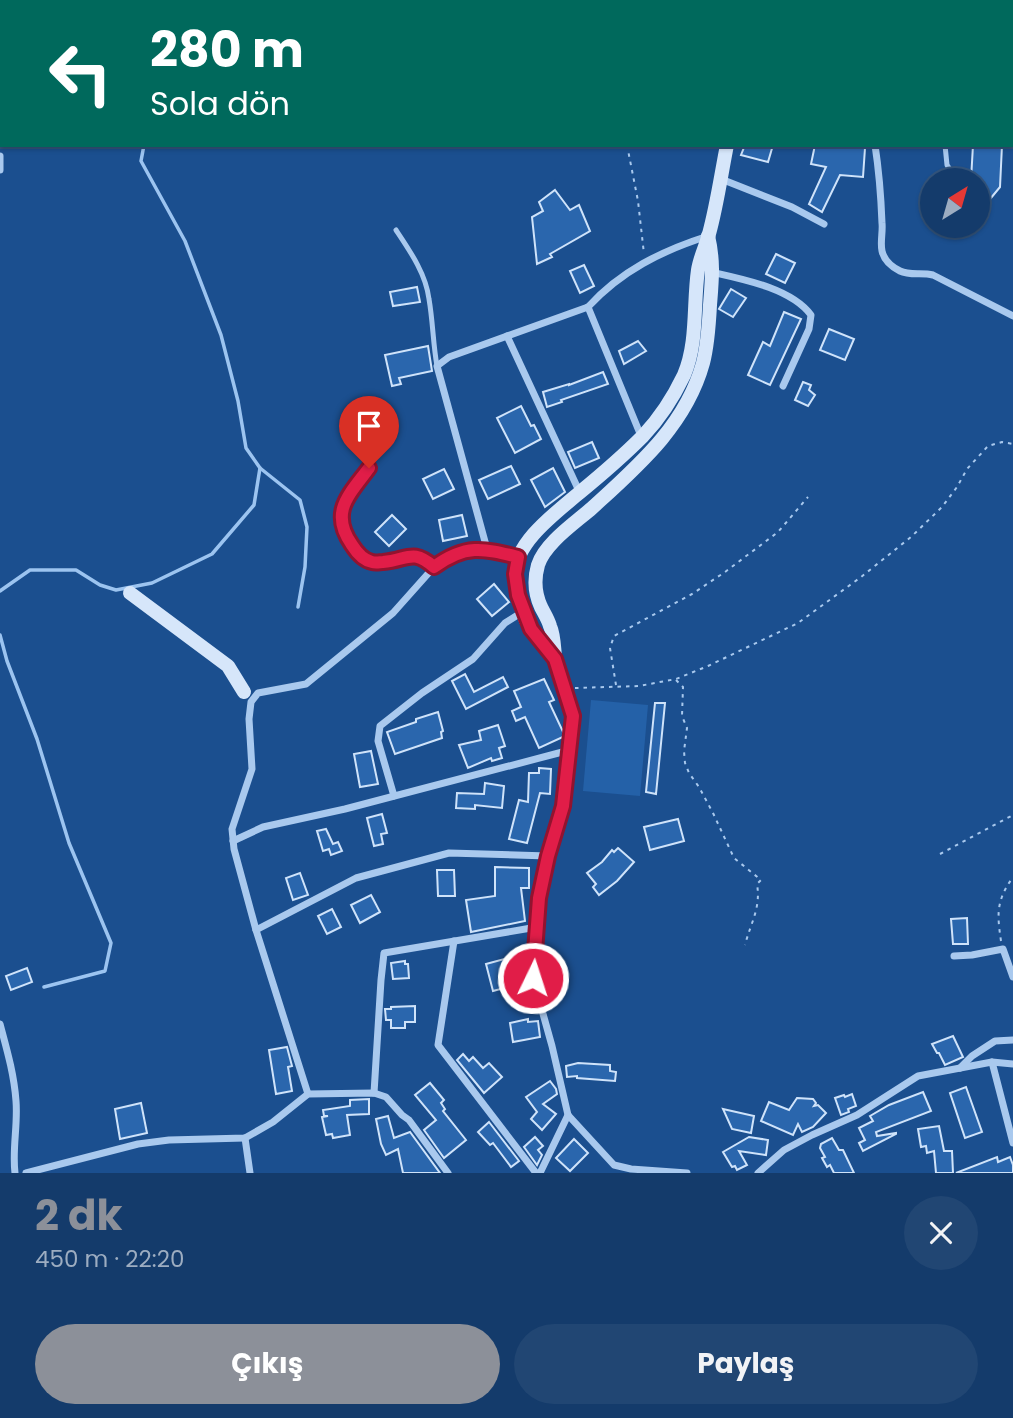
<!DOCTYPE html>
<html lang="tr">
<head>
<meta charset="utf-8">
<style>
  :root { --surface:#143b6b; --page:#214673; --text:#f1f3f6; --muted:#9dadc1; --line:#33557e; --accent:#8c9099 }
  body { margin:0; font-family:Poppins,sans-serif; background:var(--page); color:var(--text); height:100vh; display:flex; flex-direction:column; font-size:26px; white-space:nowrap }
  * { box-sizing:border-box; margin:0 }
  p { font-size:23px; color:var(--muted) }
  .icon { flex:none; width:38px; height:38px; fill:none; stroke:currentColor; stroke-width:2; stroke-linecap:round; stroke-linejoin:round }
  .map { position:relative; height:1173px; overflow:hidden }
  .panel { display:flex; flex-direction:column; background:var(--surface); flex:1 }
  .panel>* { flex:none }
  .top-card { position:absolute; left:0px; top:0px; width:1013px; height:147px; box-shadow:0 2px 5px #0004,0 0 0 2px var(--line); background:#00695c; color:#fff; overflow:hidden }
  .needle { width:46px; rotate:37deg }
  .tools { position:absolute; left:920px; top:168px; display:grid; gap:14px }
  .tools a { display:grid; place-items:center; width:70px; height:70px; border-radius:50%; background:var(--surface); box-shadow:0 2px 5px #0004,0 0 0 2px var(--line); font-size:35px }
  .pin { position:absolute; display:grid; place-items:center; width:60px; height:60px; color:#fff; margin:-72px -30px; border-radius:50% 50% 50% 0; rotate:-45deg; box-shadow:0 0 7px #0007 }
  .pin .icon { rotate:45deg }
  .me { position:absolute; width:77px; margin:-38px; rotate:4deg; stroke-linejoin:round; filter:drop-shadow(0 0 5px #0008) }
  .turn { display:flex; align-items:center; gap:24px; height:147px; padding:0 35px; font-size:32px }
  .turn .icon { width:91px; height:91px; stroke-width:2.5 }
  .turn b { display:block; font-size:49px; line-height:60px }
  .round { display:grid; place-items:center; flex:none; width:74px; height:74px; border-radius:37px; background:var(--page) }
  .headline { display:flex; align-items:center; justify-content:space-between; height:119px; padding:0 35px }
  h1 { font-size:42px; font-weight:700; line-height:52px; color:var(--accent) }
  .button { display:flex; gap:14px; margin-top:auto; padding:14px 35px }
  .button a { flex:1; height:80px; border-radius:42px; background:var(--accent); color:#fff; font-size:28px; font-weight:700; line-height:80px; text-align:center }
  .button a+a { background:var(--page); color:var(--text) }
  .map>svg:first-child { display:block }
  .green { fill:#2461a8 }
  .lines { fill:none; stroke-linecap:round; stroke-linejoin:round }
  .stream { stroke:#9cc4f0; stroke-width:3.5 }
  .building { fill:#2a66ad; stroke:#cfe3fa; stroke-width:2 }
  .path { stroke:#a9c9ee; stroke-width:2; stroke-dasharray:3.5 5; stroke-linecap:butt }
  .lane { stroke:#a9c9ee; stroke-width:5 }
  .street { stroke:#a9c9ee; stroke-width:7 }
  .secondary { stroke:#d6e6fa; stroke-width:14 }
  .route-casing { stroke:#92132f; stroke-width:18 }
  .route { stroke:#e11d48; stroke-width:12 }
</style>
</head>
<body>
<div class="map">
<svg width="1013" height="1173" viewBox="0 0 1013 1173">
  <rect width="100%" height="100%" fill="#1b4f8f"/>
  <polygon class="green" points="591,700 648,705 640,796 583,791"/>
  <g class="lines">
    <g class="stream">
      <polyline points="431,0 433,2"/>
      <polyline points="162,2 162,0"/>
      <polyline points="144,145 141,161 185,241 221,335 238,401 246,448 260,468 300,500 307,527 305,567 298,607"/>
      <polyline points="0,591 30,570 76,570 100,585 116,590 152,583 212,554 254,505 260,468"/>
      <polyline points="0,635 7,661 37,739 69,843 111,943 105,971 44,987"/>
    </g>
  </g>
  <g class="building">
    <polygon points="745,145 773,145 768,162 741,155"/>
    <polygon points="815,145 840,145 865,148 863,177 840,175 822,212 809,204 826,167 811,164"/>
    <polygon points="973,145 1002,145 1000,187 986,204 978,192 978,180 971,180"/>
    <polygon points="555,190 570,210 579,205 590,231 550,254 552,257 537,264 532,217 543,211 539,202"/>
    <polygon points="776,254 795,263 785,283 766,274"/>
    <polygon points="584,265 594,286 580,293 570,271"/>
    <polygon points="417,287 420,302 393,306 390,292"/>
    <polygon points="731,289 746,298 733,317 719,309"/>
    <polygon points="784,312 801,319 770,385 748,375 763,342 770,346"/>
    <polygon points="829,329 854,339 845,360 820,350"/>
    <polygon points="638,341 646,351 624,364 619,351"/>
    <polygon points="428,346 432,371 399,378 401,384 392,386 385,355"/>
    <polygon points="603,372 608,384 561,400 562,402 547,407 543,392 569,384 569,385"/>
    <polygon points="803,382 811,385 809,390 815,395 808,406 795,400"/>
    <polygon points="521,406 531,426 534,425 541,439 515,453 497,418"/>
    <polygon points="592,442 599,458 575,468 568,452"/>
    <polygon points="511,466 520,484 488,499 479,480"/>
    <polygon points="553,468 565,492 545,507 531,480"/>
    <polygon points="444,469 454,489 433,499 423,479"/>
    <polygon points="392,515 406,529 389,546 375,532"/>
    <polygon points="462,515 467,536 443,541 439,520"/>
    <polygon points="494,584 509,602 492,616 477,599"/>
    <polygon points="465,674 474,692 503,677 508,687 466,709 452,681"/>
    <polygon points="544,679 554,700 549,702 565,736 539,748 525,717 516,721 512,711 521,707 514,691"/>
    <polygon points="655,703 665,703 656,794 646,792"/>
    <polygon points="438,712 443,731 441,732 442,738 395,754 387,732 416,722 416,719"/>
    <polygon points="498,725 505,746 499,748 502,758 492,761 491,758 468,768 459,745 481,740 479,731"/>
    <polygon points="371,751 378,784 360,787 354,754"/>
    <polygon points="539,768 551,769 550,794 540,793 527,843 509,839 519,800 528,802 529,773 539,773"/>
    <polygon points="485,783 504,786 502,808 475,805 475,809 456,808 457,793 484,794"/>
    <polygon points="382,814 387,833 381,834 383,844 374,846 367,818"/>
    <polygon points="678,819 684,841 650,850 644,827"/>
    <polygon points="326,829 333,844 338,842 342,851 331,855 329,849 323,851 317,831"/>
    <polygon points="618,848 634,862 617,881 599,895 593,887 596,884 587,873 602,862 612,850 614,852"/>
    <polygon points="495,867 529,868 529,888 521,888 525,921 471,932 466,900 495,896"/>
    <polygon points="437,870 454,870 455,896 438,896"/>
    <polygon points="300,873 308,895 293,900 286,878"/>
    <polygon points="371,895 380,912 360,923 351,905"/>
    <polygon points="332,909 341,927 327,934 318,916"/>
    <polygon points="967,918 968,944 953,944 951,919"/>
    <polygon points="512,957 519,984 493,991 486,964"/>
    <polygon points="405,961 405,964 408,964 409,978 393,979 391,963"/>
    <polygon points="27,968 32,982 11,990 6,976"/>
    <polygon points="415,1006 415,1022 405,1022 405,1028 391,1028 391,1020 386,1020 385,1009 391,1009 391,1007"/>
    <polygon points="528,1019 528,1022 538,1021 540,1037 513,1042 510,1023"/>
    <polygon points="953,1036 963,1057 945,1065 939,1053 937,1053 932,1044"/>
    <polygon points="287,1047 292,1066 288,1067 292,1091 276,1094 269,1050"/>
    <polygon points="463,1054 469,1061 473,1057 483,1068 489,1063 502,1077 484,1093 457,1060"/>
    <polygon points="578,1063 610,1065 610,1071 616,1072 615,1081 577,1078 577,1076 567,1077 566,1066"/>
    <polygon points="550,1081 556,1089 557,1094 543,1104 556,1114 542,1130 531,1119 537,1112 526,1097"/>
    <polygon points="430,1083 444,1100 441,1103 445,1109 443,1111 466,1140 444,1158 424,1130 436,1120 415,1095"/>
    <polygon points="966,1087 982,1132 965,1138 950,1093"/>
    <polygon points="923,1092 931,1111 876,1132 877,1136 896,1133 896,1134 863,1151 859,1143 865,1140 859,1128 873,1121 870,1116 889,1105"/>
    <polygon points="852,1094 856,1106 848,1109 849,1112 841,1115 835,1098 844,1095 845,1097"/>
    <polygon points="797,1098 813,1099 816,1103 814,1106 818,1105 826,1113 813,1127 802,1132 798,1124 793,1135 761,1121 769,1102 789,1110"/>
    <polygon points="369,1099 369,1114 347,1115 350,1135 333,1138 332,1134 326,1135 322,1117 328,1116 324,1116 323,1110 350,1106 350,1100"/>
    <polygon points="141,1103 147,1133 120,1139 115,1109"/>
    <polygon points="723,1109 754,1116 751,1133 732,1129"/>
    <polygon points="388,1116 394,1138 410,1132 440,1173 403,1173 398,1149 386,1155 381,1144 376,1119"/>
    <polygon points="489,1122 519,1161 511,1167 493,1143 490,1145 478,1132"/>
    <polygon points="939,1126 944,1151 952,1151 953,1173 936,1173 934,1151 927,1153 926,1146 921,1147 918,1129"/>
    <polygon points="535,1137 543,1146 538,1150 542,1155 537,1165 524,1147"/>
    <polygon points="749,1137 768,1140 766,1155 739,1151 747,1165 737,1170 735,1166 732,1167 723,1152"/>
    <polygon points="832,1138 839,1150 843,1150 854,1173 834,1173 830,1165 827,1167 822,1158 825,1157 820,1148 821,1144"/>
    <polygon points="574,1139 588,1153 570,1171 556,1158"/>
    <polygon points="997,1157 998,1162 1010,1157 1013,1165 1013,1173 956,1173"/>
  </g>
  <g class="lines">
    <g class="path">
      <polyline points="602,0 602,2"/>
      <polyline points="627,145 638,201 644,254"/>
      <path d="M676 680 683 687 682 716 687 728 684 751 685 763 689 773 699 787 713 813 734 858 761 880 757 884C761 908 751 922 745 945"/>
      <polyline points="616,685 610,648 614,636 692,594 725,572 778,532 808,497"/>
      <polyline points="575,688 639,686 676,679 708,666 798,623 861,577 911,537 942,507 957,487 967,469 988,446 1002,442 1013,444"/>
      <polyline points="940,854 1013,815"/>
      <path d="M1001 941C997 914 996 901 1013 877"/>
    </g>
    <g class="lane">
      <polyline points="1012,115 1013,115"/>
      <polyline points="945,145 947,165 957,180"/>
      <path d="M396 230C410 251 426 274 429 299 433 322 433 344 437 366"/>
      <path d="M369 468C350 495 328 512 352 545 357 553 363 560 372 562 376 563 380 562 383 562 408 560 412 548 434 567"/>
    </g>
    <g class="street">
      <path d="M875 145C879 171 881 197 882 223 883 232 880 242 882 251 884 260 892 267 900 271 910 276 922 272 933 275L1013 316"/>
      <polyline points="0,156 0,170"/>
      <polyline points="721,179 792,207 824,224"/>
      <path d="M711 272C742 279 791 288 811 315L809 329 783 386"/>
      <polyline points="588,307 641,436"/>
      <polyline points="507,336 580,493"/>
      <path d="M487 549 437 366 449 357 588 307C621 271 661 251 708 236"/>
      <polyline points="555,659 574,716 563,806 548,856 539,898 533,978 552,1046 568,1115 614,1165 631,1169 687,1173"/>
      <polyline points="394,796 378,741 380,726 422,693 473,659 505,623 524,611"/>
      <polyline points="233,841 263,827 345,809 570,750"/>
      <polyline points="256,930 356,878 449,853 548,856"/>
      <polyline points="454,941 438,1045 536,1173"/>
      <polyline points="954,956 972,955 1003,949 1013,977"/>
      <path d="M0 1024C7 1050 14 1074 16 1101 18 1125 12 1149 15 1173"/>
      <polyline points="992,1062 1013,1143"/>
      <polyline points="960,1068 972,1056 995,1041 1013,1040"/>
      <polyline points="374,1093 381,980 384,953 537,927"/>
      <polyline points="308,1094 256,930 234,849 232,829 252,769 249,719 251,702 258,693 306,684 393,613 434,567 450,555 469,550 487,549 518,557"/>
      <polyline points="245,1138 250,1173"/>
      <polyline points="26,1173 138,1144 169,1140 245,1138 273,1122 308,1094 374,1093 386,1097 402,1115 409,1120 448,1173"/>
      <polyline points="540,1173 568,1115"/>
      <polyline points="758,1173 784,1150 812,1135 857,1115 918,1076 992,1062 1013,1064"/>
    </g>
    <g class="secondary">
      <polyline points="783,2 786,0"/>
      <polyline points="811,2 813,0"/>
      <polyline points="130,593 228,666 244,692"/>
      <path d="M555 657C554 647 554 635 550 626 548 619 544 613 541 607 535 594 534 579 538 565 545 543 575 523 592 508 638 466 686 425 703 363 708 344 709 324 710 305 712 280 714 261 708 236"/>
      <path d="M555 659C548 650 538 640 531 630 523 618 515 589 515 574 515 542 557 512 579 493 601 475 623 456 643 436 660 418 673 398 684 375 698 342 693 304 698 270 700 257 706 246 709 234 717 205 721 175 727 145"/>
    </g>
  </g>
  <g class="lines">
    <g class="route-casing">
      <path id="route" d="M369 468C349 495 329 512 352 545 357 553 363 560 372 562 376 563 380 562 383 562 408 560 412 548 434 567 465 544 483 548 518 557L515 574 518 595 531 629 555 659 573 716 563 806 548 856 539 898 533 978"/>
    </g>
    <use href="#route" class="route"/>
  </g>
</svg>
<div class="tools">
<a><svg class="needle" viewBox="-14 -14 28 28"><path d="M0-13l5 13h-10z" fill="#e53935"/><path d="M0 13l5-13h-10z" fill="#9dadc1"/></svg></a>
</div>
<div class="pin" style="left:369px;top:468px;background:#d93025"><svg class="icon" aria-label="arrive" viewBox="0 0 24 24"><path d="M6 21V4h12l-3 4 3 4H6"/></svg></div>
<svg class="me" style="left:533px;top:978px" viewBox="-20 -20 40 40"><circle r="17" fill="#e11d48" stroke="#fff" stroke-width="3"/><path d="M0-11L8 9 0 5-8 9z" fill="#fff"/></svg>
<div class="top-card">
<div class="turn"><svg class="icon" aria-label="left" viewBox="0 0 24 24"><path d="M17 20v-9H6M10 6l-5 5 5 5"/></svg><div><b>280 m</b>Sola dön</div></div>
</div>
</div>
<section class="panel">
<div class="headline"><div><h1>2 dk</h1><p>450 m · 22:20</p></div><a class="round"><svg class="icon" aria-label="close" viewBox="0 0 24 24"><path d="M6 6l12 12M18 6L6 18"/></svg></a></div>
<div class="button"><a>Çıkış</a><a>Paylaş</a></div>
</section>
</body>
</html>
